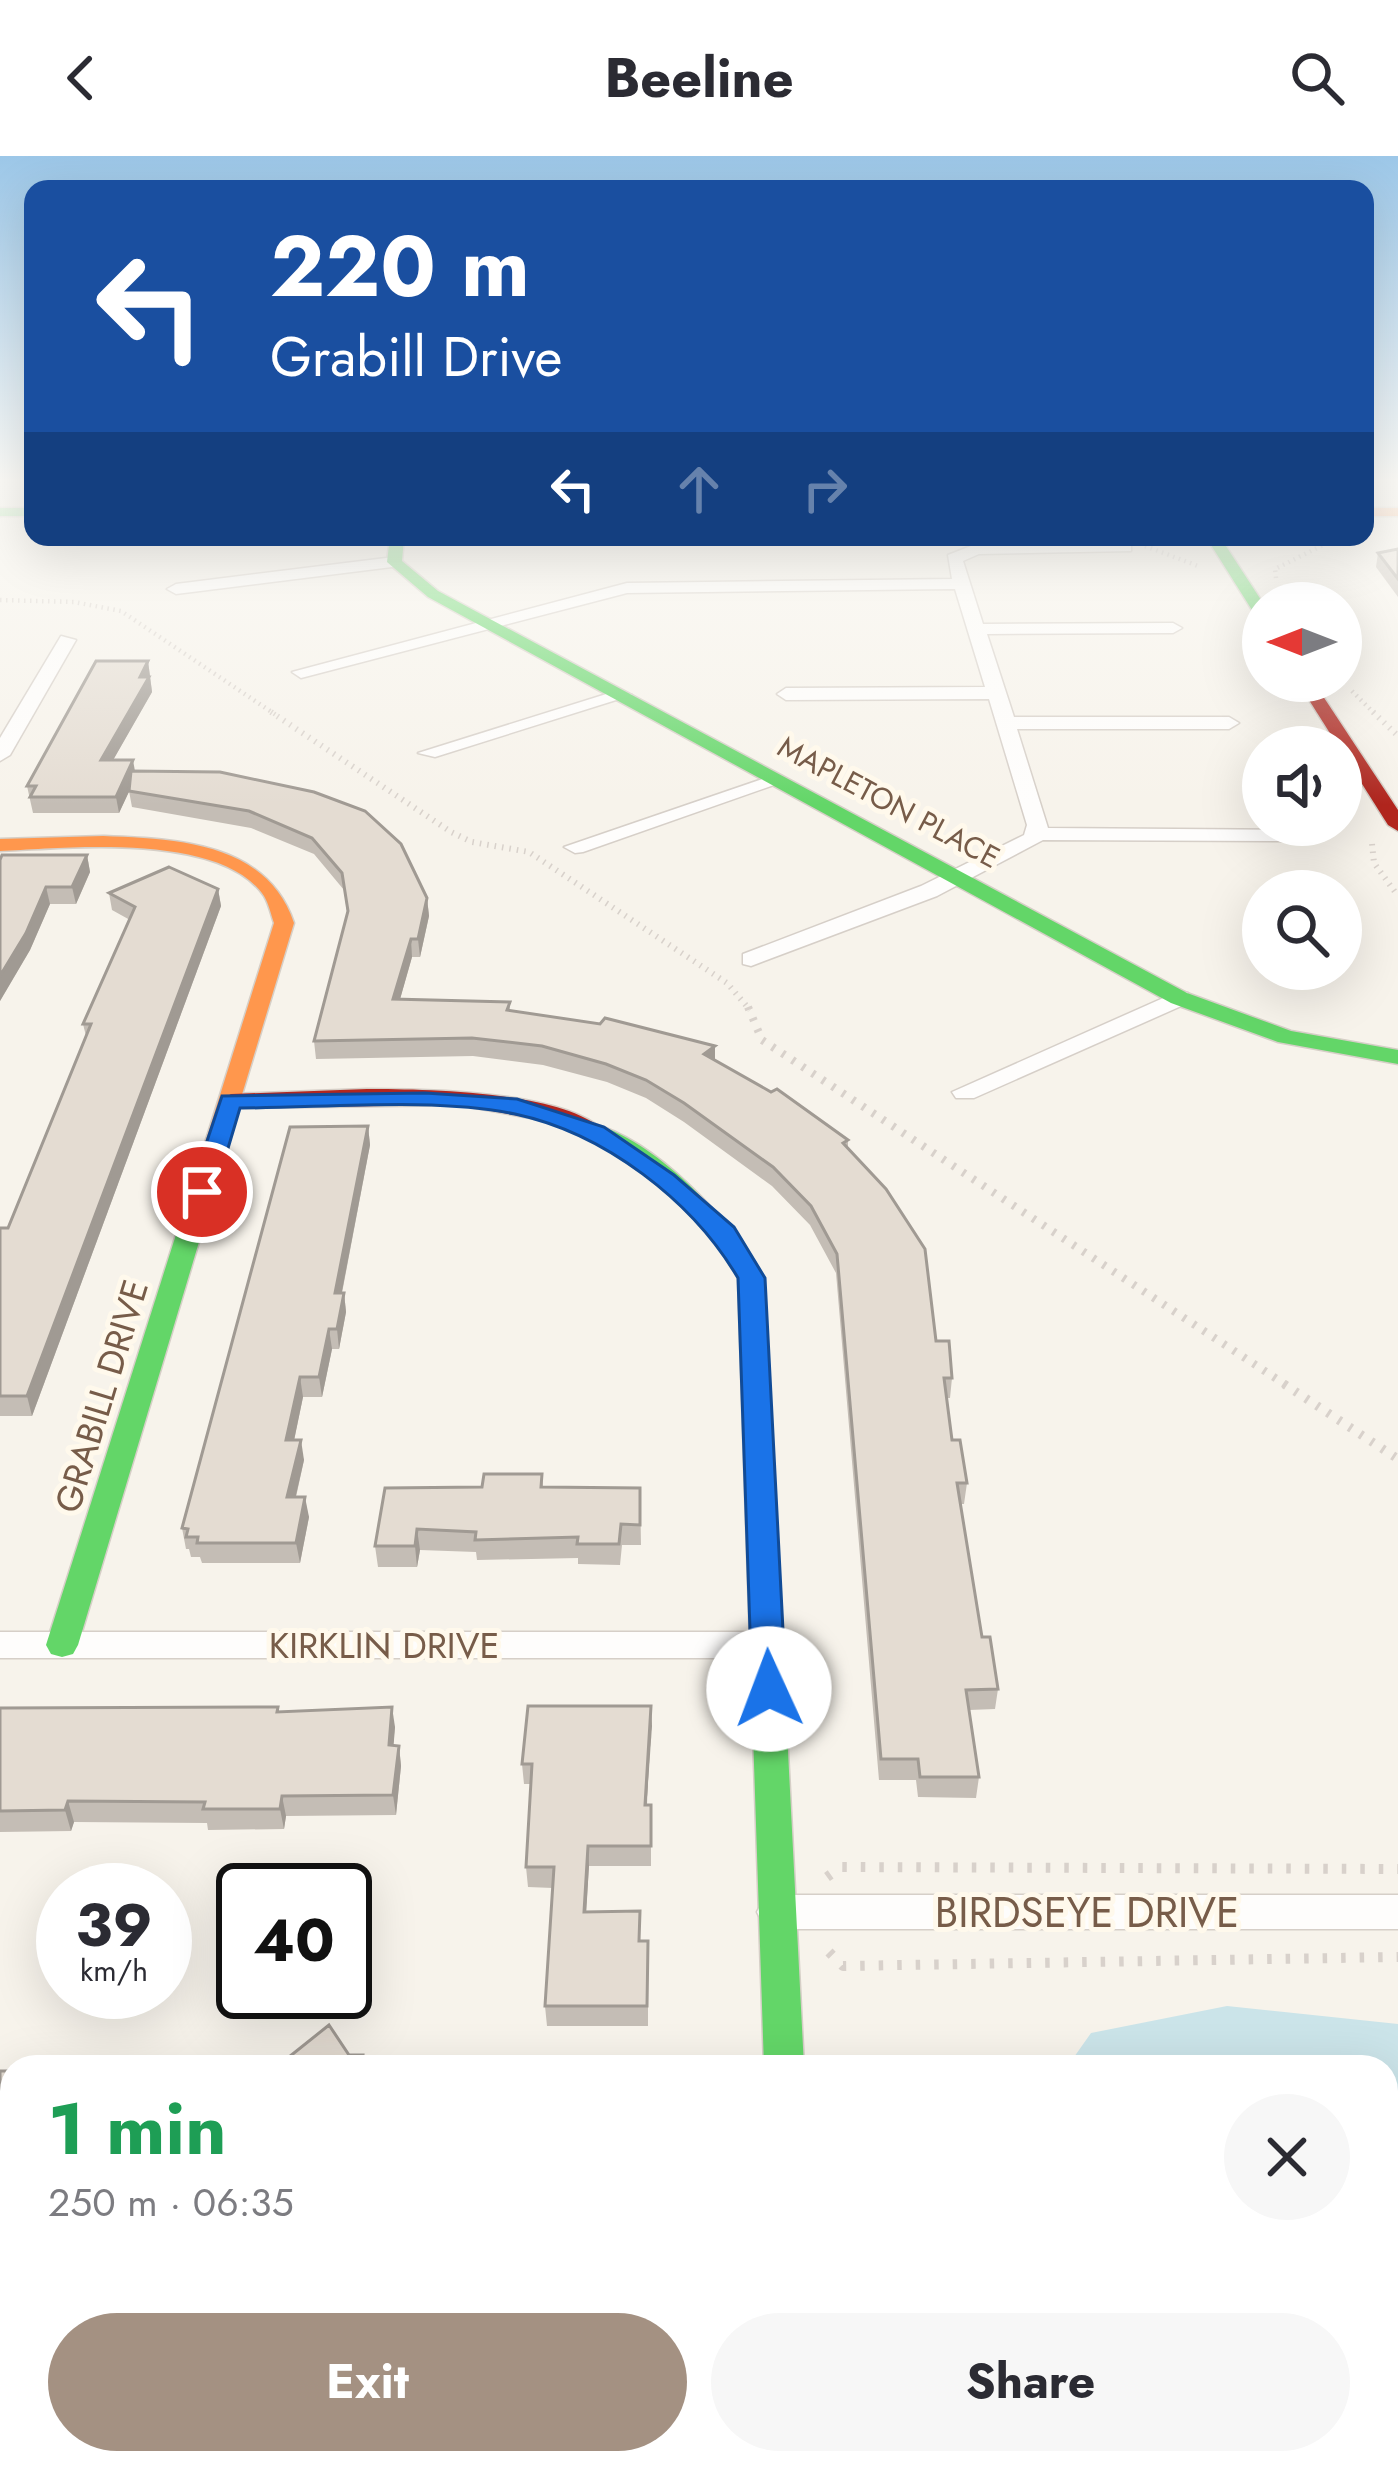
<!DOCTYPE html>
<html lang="en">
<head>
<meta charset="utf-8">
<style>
  :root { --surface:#fff; --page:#f7f7f7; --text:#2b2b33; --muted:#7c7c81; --accent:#a49182 }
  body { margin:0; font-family:Jost,sans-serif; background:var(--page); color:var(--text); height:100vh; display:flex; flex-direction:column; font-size:45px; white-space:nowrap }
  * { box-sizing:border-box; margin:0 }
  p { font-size:39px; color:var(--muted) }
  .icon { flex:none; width:66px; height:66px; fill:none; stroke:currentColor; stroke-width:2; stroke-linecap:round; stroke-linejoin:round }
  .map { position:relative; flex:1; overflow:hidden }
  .details { position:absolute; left:0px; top:1899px; width:1398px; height:420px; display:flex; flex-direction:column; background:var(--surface); border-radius:36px 36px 0 0; box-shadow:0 12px 48px #0002 }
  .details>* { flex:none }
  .banner { position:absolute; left:24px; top:24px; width:1350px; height:366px; border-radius:24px; box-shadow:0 12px 48px #0002; background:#1a4fa0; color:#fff; overflow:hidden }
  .needle { width:78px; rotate:270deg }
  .fabs { position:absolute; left:1242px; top:426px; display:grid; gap:24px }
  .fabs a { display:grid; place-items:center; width:120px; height:120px; border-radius:50%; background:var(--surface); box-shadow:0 12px 48px #0002; font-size:60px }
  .speed { position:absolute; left:36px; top:1707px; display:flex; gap:24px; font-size:60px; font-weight:700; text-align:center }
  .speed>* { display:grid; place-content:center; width:156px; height:156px; border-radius:50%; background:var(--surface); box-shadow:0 12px 48px #0002; line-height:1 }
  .speed small { font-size:30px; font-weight:400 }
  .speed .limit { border:6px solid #111; border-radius:18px; background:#fff; color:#111 }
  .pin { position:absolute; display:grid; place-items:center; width:102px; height:102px; color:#fff; margin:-51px; border:6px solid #fff; border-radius:50%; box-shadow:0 3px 12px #0007 }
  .me { position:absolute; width:132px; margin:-66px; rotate:358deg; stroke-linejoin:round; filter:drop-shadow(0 0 9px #0008) }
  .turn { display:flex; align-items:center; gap:42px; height:252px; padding:0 48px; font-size:54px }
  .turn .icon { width:156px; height:156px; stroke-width:2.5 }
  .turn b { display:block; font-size:84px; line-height:102px }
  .lanes { display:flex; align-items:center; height:114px; padding:0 48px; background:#0003; justify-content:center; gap:60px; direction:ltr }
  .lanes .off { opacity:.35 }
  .round { display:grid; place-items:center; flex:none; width:126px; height:126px; border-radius:63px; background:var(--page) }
  .head { display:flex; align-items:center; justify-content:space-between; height:204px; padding:0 48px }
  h1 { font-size:72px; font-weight:700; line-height:90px; color:#1e9e55 }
  .primary-button { display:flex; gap:24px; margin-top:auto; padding:24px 48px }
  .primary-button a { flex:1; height:138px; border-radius:72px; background:var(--accent); color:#fff; font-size:48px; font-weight:700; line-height:138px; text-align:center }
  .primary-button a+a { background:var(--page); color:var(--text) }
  header { display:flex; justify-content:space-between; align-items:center; height:156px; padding:0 48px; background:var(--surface); font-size:54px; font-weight:700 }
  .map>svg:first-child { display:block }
  .water { fill:#cbe4e9 }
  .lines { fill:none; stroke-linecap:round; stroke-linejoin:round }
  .street-casing { stroke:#d6cfc8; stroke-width:3 }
  .fast-casing { stroke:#d6cfc7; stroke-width:3 }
  .slow-casing { stroke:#d6cfc7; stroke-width:3 }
  .jam-casing { stroke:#d6cfc7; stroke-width:3 }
  .path-far4 { stroke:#d8d1cb; stroke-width:4.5; stroke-dasharray:1.5 4.5; stroke-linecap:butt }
  .path-far3 { stroke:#d8d1cb; stroke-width:6; stroke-dasharray:1.5 6; stroke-linecap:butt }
  .path-far2 { stroke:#d8d1cb; stroke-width:8; stroke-dasharray:3 9; stroke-linecap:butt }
  .path-far1 { stroke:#d8d1cb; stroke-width:9; stroke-dasharray:3 10; stroke-linecap:butt }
  .path { stroke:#d8d1cb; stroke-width:10; stroke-dasharray:4.5 14; stroke-linecap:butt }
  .street { fill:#fefdfc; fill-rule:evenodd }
  .fast { fill:#63d668; fill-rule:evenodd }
  .slow { fill:#ff974d; fill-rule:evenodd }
  .jam { fill:#b3261e; fill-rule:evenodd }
  .wall { fill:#c4bdb5 }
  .shaded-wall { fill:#a09a93 }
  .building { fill:#e4dcd2; stroke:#a09a93; stroke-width:3 }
  .route { fill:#1a73e8; stroke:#114b97; stroke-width:3 }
  .labels { text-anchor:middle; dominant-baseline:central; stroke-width:10; stroke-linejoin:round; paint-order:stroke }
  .far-street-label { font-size:30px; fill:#775c49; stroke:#fff9ec }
  .street-label { font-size:36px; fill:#775c49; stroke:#fff9ec }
  .near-street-label { font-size:42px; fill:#775c49; stroke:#fff9ec }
</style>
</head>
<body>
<header><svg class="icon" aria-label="back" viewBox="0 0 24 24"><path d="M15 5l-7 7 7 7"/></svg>Beeline<svg class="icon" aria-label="search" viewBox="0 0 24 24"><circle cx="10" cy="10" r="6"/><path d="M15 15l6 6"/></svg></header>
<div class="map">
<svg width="1398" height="2319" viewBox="0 0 1398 2319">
  <rect width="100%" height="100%" fill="#f7f3eb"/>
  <polygon class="water" points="1227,1850 1398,1868 1398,2319 1023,2319 1021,2307 1386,2307 1386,1911 1067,1911 1091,1877"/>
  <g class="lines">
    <g class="street-casing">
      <g id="street">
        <polygon points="1125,387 1131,389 1131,395 979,398 963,405 983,468 1173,467 1182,472 1173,477 987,478 1014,561 1229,561 1239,567 1229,573 1017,573 1048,672 1288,674 1299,680 1296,685 1043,684 937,740 751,810 743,808 743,798 921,730 1024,679 1027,669 989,543 786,544 777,538 786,532 985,531 955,433 627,437 301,522 292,516 627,427 952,423 948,399 976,388"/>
        <polygon points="394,401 400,402 400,410 176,438 167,433 176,428"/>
        <polygon points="61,480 76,484 10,599 0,605 0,582"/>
        <polygon points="616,535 632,539 435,601 418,597"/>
        <polygon points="771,620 788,624 583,696 575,697 564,691"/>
        <polygon points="1179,835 1188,837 1188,847 974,942 956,942 952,936"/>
        <polygon points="0,1476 768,1476 781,1479 786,1489 781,1499 768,1502 0,1502"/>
        <polygon points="777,1739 1398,1739 1398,1773 777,1773 763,1768 757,1756 763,1744"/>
        <polygon points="12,2162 12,2253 0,2258 0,2167"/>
        <polygon points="847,2307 897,2307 899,2319 849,2319"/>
      </g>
    </g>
    <g class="fast-casing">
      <g id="fast">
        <rect x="0" y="352" width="33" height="8"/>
        <polygon points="390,381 404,381 402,405 438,435 1187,837 1291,875 1398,894 1398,908 1278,886 1171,847 428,441 387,406"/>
        <polygon points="1206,381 1220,381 1263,447 1263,464 1257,462"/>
        <path d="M591 967C658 985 730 1064 764 1122L804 1911H764L738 1122C702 1058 645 1015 583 979L579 974Z"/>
        <polygon points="211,999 223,1006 78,1489 73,1498 62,1501 51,1498 46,1489 199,1006"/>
      </g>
    </g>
    <g class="slow-casing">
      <g id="slow">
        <rect x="1365" y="352" width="33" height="8"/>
        <path d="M103 680C177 683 267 686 294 767L220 1011H202L199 1006 274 767C271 759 269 748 264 740 221 676 67 692 0 695V683Z"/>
      </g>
    </g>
    <g class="jam-casing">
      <g id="jam">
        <polygon points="1297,525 1313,525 1398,654 1398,675 1388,669"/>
        <path d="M367 933C425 933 561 935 603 974L591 981 541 964 459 949 231 952 219 945 231 938Z"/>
      </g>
    </g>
    <g class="path-far4">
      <polyline points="1145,390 1198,410"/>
      <polyline points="1276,422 1275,413 1339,381"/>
      <polyline points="0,444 74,446 121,455 276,559"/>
      <polyline points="1249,485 1263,499"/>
      <polyline points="1352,535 1376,559"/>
    </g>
    <g class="path-far3">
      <polyline points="271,556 451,676 472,686 529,696 727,827 750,854"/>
      <polyline points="1373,556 1398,580"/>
      <polyline points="1372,688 1374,707 1398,740"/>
    </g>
    <polyline class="path-far2" points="748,851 762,884 1289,1231"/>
    <polyline class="path-far1" points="1284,1228 1398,1303"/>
    <g class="path">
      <polyline points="827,1721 841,1711 1398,1713"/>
      <polyline points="829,1796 843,1810 1398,1801"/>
      <polyline points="924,2307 927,2319"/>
    </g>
    <use href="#street" class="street"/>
    <use href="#fast" class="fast"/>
    <use href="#slow" class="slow"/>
    <use href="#jam" class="jam"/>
  </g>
  <g class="wall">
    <polygon points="1398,393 1398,441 1376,411 1378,397"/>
    <polygon points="148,505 152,536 113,604 135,615 220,616 427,742 429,760 420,801 412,801 400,843 510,846 510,854 715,890 715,905 848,984 848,992 952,1222 950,1242 946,1242 952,1284 967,1327 964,1348 960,1348 982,1481 998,1533 995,1553 969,1554 979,1621 976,1642 918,1641 916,1624 879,1624 836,1117 810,1069 772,1030 684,966 646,942 607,926 543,909 473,900 316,903 314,885 347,756 344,734 314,698 251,672 132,651 129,635 119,657 33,657 27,630"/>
    <polygon points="87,699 90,716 76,748 50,748 30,794 0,845 0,704"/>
    <polygon points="218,733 221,750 32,1260 0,1260 0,1072 8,1072 86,880 83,868 130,764 112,754 109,737"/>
    <polygon points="368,970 370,989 342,1137 344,1137 346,1156 339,1193 332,1193 322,1241 303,1241 294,1284 304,1304 296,1341 309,1361 300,1407 202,1407 200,1401 191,1401 189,1393 186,1393 182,1372"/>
    <polygon points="542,1318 543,1331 640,1332 641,1389 622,1389 620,1409 578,1408 578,1402 477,1404 476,1396 420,1394 417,1411 378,1411 375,1390 482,1331"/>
    <polygon points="651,1550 647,1649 651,1649 651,1710 589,1710 586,1756 640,1785 648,1785 648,1870 547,1870 545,1850 553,1732 528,1731 526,1711 531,1628 524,1628 522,1608"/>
    <polygon points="278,1551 279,1556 395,1571 393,1589 399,1590 401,1610 396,1659 286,1660 284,1673 208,1674 207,1667 74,1666 71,1675 0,1676 0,1552"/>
  </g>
  <g class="shaded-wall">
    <polygon points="148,505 152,536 104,620 101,604"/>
    <polygon points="133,604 136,621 119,657 116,641"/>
    <polygon points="87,699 90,716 76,748 72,731"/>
    <polygon points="46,731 50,748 30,794 0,845 0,820"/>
    <polygon points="218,733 221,750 32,1260 27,1240"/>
    <polygon points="427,742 429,760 420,801 418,783"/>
    <polygon points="411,783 412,801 395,861 393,843"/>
    <polygon points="715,890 715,909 704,898"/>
    <polygon points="368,970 370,989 338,1156 335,1137"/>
    <polygon points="344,1137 346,1156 339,1193 337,1173"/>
    <polygon points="329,1173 332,1193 322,1241 319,1221"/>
    <polygon points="300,1221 303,1241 290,1304 286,1284"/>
    <polygon points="301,1284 304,1304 291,1361 287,1341"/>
    <polygon points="305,1341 309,1361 300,1407 296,1387"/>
    <polygon points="417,1373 420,1394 417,1411 415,1390"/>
    <polygon points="651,1550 652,1570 645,1670 645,1649"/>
    <polygon points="392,1551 395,1571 392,1610 389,1589"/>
    <polygon points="399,1590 401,1610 396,1659 393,1639"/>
    <polygon points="282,1640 286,1660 284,1673 280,1653"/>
    <polygon points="68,1645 74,1666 71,1675 65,1654"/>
    <polygon points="588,1690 589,1710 585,1776 584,1756"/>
    <polygon points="9,1915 12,1922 12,1952 0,1996 0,1948"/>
  </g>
  <g class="building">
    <polygon points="1398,393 1398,423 1378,397"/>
    <polygon points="96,505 148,505 140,521 149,521 101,604 133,604 116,641 30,641 36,630 27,630"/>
    <polygon points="131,615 220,616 314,636 365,655 401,688 427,742 418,783 411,783 393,843 510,846 507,854 600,868 605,862 715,890 704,898 771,936 777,933 848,984 843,987 886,1033 925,1093 936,1185 949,1185 952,1222 944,1222 952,1284 960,1284 967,1327 957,1327 982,1481 990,1481 998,1533 966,1534 979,1621 920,1621 918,1603 881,1603 837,1098 811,1050 773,1011 684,947 646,924 606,908 542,890 472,882 314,885 348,755 342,717 312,682 249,655 129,635"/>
    <polygon points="2,699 87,699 72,731 46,731 26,777 0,820 0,704"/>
    <polygon points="169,711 218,733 27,1240 0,1240 0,1072 8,1072 91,868 83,868 135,751 109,737"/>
    <polygon points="368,970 335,1137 344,1137 337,1173 329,1173 319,1221 300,1221 286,1284 301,1284 287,1341 305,1341 296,1387 197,1387 198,1381 186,1381 188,1373 182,1372 290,971"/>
    <polygon points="484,1318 542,1318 541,1331 640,1332 640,1369 621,1368 619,1388 577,1388 578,1381 475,1384 476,1376 417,1373 415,1390 375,1390 385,1332 482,1331"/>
    <polygon points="528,1550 651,1550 645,1649 651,1649 651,1690 588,1690 584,1756 640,1755 639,1785 648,1785 647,1850 545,1850 554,1711 526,1711 532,1608 522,1608"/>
    <polygon points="278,1551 277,1556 392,1551 389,1589 399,1590 393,1639 282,1640 280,1653 203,1653 205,1646 68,1645 65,1654 0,1655 0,1552"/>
    <polygon points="329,1869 349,1899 363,1899 362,1911 256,1911 258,1904 289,1901"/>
    <polygon points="650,1908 650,1911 541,1911 541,1909"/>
    <polygon points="0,1915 9,1915 0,1948"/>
    <rect x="572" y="2307" width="145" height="12"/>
    <polygon points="226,2310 225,2319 130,2319 131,2314"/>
  </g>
  <linearGradient id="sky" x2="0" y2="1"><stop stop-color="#9cc7e8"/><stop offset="0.5" stop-color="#fbfaf6"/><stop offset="1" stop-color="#fbfaf6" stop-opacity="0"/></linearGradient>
  <rect width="1398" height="649" fill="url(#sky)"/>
  <path class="route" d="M425 937 517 943 604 971 674 1019 734 1071 765 1122 786 1533 781 1542 769 1546 757 1542 752 1533 738 1122C692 1044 604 977 515 958 435 941 324 952 240 952L215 1036 202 1043 190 1036 222 940Z"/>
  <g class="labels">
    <g class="far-street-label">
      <text transform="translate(889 646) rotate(28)">MAPLETON PLACE</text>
    </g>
    <g class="street-label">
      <text transform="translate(101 1240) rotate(-73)">GRABILL DRIVE</text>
      <text x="384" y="1489">KIRKLIN DRIVE</text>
    </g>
    <g class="near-street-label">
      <text x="1087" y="1756">BIRDSEYE DRIVE</text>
    </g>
  </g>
</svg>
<div class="fabs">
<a><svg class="needle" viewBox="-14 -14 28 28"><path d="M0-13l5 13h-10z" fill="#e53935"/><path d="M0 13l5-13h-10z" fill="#7c7c81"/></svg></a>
<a><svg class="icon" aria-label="sound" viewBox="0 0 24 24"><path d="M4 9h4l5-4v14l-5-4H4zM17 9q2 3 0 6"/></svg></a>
<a><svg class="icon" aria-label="search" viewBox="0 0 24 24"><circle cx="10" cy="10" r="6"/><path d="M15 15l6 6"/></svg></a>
</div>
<div class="speed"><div>39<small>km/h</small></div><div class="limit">40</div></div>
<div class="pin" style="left:202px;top:1036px;background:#d93025"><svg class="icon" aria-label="arrive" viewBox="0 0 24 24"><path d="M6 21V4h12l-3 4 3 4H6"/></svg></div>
<svg class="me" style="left:769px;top:1533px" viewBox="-20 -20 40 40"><circle r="19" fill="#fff"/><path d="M0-13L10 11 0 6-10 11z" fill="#1a73e8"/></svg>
<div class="banner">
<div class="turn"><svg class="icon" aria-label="left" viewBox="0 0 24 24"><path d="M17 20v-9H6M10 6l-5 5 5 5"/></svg><div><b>220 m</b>Grabill Drive</div></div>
<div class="lanes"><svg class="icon" aria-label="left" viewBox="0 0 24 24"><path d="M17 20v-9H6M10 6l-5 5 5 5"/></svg><svg class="icon off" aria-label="ahead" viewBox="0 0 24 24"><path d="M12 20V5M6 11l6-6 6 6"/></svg><svg class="icon off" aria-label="right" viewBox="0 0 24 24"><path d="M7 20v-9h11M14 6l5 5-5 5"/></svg></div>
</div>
<section class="details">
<div class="head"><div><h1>1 min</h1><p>250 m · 06:35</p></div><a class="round"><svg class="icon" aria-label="close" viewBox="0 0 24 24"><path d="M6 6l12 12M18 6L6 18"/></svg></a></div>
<div class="primary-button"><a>Exit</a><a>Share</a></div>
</section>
</div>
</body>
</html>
